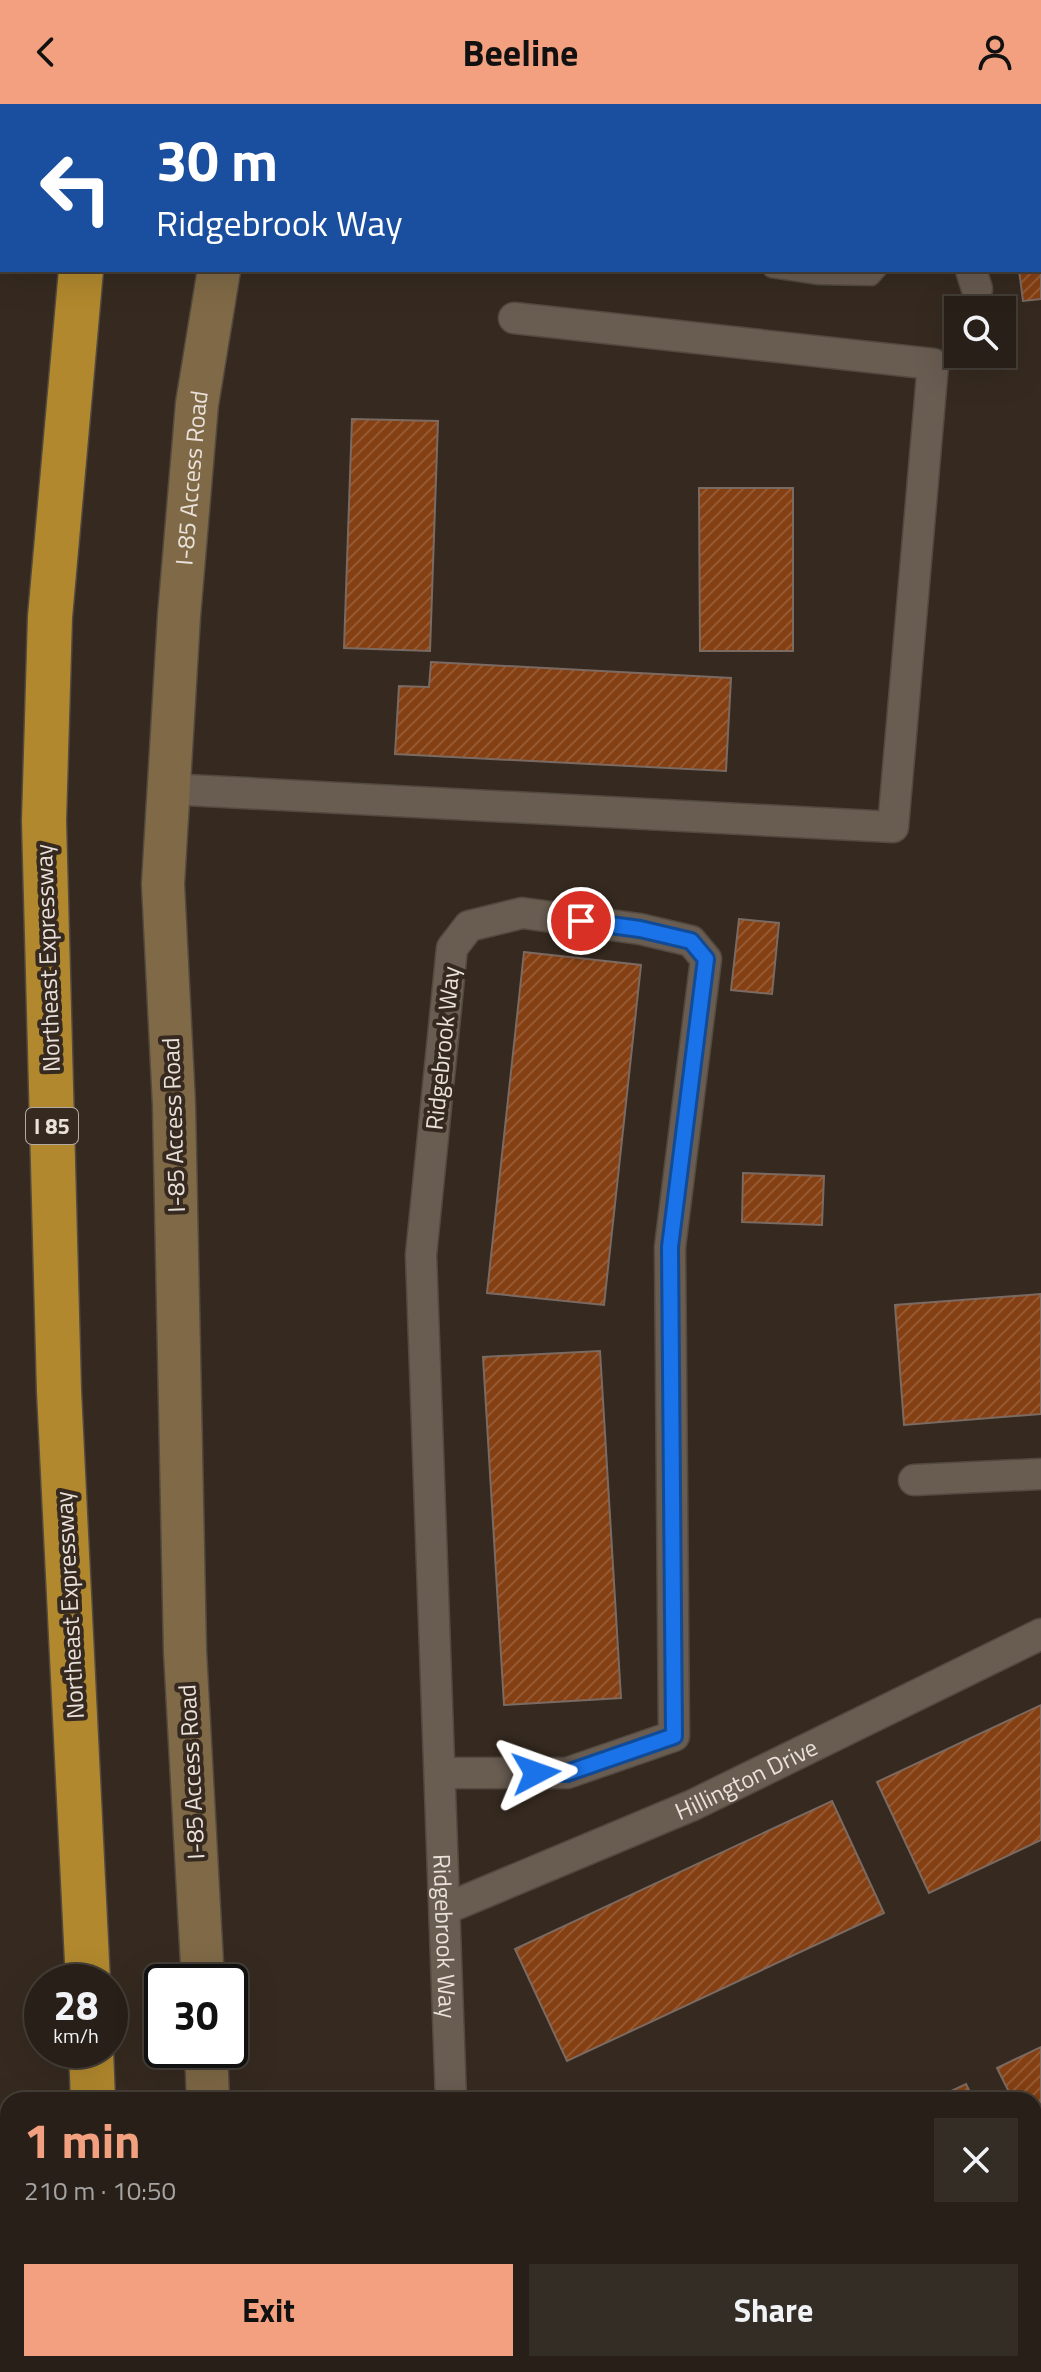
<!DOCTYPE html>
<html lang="en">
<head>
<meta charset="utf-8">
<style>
  :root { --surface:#282018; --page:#342d25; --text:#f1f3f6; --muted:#a5a3a2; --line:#443e37; --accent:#f2a07f }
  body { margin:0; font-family:"Titillium Web",sans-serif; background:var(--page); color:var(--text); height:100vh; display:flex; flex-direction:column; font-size:30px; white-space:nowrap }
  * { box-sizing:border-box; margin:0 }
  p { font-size:26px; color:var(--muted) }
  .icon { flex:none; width:44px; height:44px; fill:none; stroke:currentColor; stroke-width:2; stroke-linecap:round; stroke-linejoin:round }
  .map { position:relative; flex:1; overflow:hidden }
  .sheet { position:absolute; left:0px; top:1988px; width:1042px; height:280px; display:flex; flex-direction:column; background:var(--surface); border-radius:24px 24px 0 0; box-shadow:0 8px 32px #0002,0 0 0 2px var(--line) }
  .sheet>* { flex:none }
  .guide { position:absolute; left:0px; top:0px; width:1042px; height:168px; box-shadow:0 8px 32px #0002,0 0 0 2px var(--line); background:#1a4fa0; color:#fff; overflow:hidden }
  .controls { position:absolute; left:944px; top:192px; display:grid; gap:16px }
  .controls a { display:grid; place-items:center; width:72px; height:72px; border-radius:0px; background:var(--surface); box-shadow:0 8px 32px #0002,0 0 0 2px var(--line); font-size:40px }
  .speed { position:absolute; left:24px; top:1860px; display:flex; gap:16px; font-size:40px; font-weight:700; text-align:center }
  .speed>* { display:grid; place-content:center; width:104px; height:104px; border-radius:50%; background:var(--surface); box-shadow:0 8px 32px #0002,0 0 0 2px var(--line); line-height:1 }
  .speed small { font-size:20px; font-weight:400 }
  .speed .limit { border:4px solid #111; border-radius:12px; background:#fff; color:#111 }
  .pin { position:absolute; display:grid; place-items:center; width:68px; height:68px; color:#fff; margin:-34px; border:4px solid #fff; border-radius:50%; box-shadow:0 2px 8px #0007 }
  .me { position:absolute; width:88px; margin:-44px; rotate:86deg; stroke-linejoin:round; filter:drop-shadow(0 0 6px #0008) }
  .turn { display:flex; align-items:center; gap:28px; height:168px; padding:0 24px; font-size:36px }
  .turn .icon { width:104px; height:104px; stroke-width:2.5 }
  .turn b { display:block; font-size:56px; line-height:68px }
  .round { display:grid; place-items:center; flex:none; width:84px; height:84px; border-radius:0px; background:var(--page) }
  .headline { display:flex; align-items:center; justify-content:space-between; height:136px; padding:0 24px }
  h1 { font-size:48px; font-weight:700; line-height:60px; color:var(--accent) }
  .action { display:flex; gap:16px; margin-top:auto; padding:16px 24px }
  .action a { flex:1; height:92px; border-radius:0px; background:var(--accent); color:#111; font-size:32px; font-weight:700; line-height:92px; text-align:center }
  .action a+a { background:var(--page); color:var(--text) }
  header { display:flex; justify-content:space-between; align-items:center; height:104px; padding:0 24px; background:var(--accent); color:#111; font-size:36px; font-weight:700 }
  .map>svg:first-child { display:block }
  .building { fill:url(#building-hatch); stroke:#7b6a62; stroke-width:2 }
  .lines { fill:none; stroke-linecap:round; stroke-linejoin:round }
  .lane-casing { stroke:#52493f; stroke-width:17 }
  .street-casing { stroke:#52493f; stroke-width:33 }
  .secondary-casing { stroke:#52493f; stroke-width:45 }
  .highway-casing { stroke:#52493f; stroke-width:47 }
  .lane { stroke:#695c51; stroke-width:14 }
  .street { stroke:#695c51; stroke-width:30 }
  .secondary { stroke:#7f6946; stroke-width:42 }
  .highway { stroke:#b1882d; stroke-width:44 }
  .route-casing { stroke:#114b97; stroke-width:20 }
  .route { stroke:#1a73e8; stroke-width:14 }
  .labels { text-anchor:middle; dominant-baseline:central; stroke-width:8; stroke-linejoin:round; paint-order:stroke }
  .shield { fill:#362a20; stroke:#b3aaa2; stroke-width:2 }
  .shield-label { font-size:22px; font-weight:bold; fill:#e9e1da }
  .street-label { font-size:24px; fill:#e9e1da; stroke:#362a20 }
</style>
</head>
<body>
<header><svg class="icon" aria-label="back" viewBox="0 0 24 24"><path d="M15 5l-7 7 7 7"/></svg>Beeline<svg class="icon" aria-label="person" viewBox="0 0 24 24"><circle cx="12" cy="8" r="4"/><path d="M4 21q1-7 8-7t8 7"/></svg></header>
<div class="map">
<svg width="1041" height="2268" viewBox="0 0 1041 2268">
  <defs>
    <pattern id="building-hatch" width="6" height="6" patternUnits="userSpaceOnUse" patternTransform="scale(2)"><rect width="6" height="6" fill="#843f12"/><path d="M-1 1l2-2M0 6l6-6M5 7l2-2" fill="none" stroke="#955a34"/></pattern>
  </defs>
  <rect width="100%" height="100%" fill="#362a20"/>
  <g class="building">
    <polygon points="334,0 390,0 334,2"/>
    <polygon points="535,0 590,0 535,2"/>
    <rect x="702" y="0" width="132" height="2"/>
    <rect x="956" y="0" width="55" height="2"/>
    <polygon points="1041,62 1041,195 1023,197 1019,166 1040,166"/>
    <polygon points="352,315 438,317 430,547 344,544"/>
    <polygon points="699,384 793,384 793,547 700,547"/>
    <polygon points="431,558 731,574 726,667 395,650 399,582 429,583"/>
    <polygon points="739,815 779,819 772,890 731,886"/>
    <polygon points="524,848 641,861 604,1201 487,1189"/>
    <polygon points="743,1069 824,1072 822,1121 742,1118"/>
    <polygon points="1041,1190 1041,1310 904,1321 895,1201"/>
    <polygon points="600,1247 621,1594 504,1601 483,1253"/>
    <polygon points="1041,1601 1041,1736 929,1789 877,1678"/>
    <polygon points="832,1697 884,1809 567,1957 515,1845"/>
    <polygon points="1041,1943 1041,2004 1034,2007 1034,1996 1013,1996 997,1964"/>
    <polygon points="966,1980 974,1996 932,1996"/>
    <polygon points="1034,2215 1041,2230 1041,2268 924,2267 939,2260 1034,2260"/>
  </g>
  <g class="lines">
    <g class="lane-casing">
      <polyline id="lane" points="771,166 819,173 872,174 879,166"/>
    </g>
    <g class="street-casing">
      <g id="street">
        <polyline points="912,0 912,2"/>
        <polyline points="639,2 639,0"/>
        <polyline points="971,166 977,185"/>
        <polyline points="168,685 893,723 933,260 514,214"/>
        <polyline points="914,1376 1041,1370"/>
        <path id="s1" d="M441 1669H567L674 1632 670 1143 706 855 691 837 640 825 522 809 469 822 452 844 421 1151 451 1996"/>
        <path id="s2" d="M445 1805 693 1701 1041 1530"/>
        <polyline points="1034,2096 1041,2093"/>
        <polyline points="538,2260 541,2268"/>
        <polyline points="678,2268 694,2260"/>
      </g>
    </g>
    <g class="secondary-casing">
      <g id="secondary">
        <polyline points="250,2 250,0"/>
        <path id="s3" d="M203 1878 185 1547 174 1001 163 780 179 512 197 300 219 166"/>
        <polyline points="206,1946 208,1996"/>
        <polyline points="217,2260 217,2268"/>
      </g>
    </g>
    <g class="highway-casing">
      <g id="highway">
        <polyline points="104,2 104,0"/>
        <polyline points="81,166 50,513 44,717 59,1287 88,1878"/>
        <polyline points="91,1946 93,1996"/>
        <polyline points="102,2260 102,2268"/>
      </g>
    </g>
    <use href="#lane" class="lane"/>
    <use href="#street" class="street"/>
    <use href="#secondary" class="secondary"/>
    <use href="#highway" class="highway"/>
  </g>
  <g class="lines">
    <g class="route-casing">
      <polyline id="route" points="536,1669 567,1669 674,1632 670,1143 706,855 691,837 640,825 581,817"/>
    </g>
    <use href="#route" class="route"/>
  </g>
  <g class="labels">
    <rect class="shield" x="26" y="1004" width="52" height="36" rx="6"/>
    <g class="shield-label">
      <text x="52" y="1022">I 85</text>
    </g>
    <g class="street-label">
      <text stroke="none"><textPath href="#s3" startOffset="1506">I-85 Access Road</textPath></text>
      <text transform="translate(47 854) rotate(-92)">Northeast Expressway</text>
      <text transform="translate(442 944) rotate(-84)">Ridgebrook Way</text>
      <text transform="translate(173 1021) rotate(-92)">I-85 Access Road</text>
      <text transform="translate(69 1501) rotate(-93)">Northeast Expressway</text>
      <text transform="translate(191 1668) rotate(-93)">I-85 Access Road</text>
      <text stroke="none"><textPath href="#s2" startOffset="328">Hillington Drive</textPath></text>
      <text stroke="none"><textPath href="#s1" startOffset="2286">Ridgebrook Way</textPath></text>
    </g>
  </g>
</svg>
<div class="controls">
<a><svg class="icon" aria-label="search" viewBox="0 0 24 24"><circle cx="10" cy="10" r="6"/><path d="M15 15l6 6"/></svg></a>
</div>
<div class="speed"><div>28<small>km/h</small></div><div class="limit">30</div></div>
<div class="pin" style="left:581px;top:817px;background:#d93025"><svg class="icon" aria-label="arrive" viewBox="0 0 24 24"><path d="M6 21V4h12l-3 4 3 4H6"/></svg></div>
<svg class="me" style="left:536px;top:1669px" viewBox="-20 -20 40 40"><path d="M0-17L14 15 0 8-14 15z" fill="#1a73e8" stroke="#fff" stroke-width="4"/></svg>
<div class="guide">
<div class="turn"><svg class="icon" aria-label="left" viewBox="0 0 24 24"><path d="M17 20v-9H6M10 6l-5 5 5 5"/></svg><div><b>30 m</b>Ridgebrook Way</div></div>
</div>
<section class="sheet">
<div class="headline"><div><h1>1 min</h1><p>210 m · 10:50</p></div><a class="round"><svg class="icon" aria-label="close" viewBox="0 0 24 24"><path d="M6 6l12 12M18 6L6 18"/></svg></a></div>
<div class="action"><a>Exit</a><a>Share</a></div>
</section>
</div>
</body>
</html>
